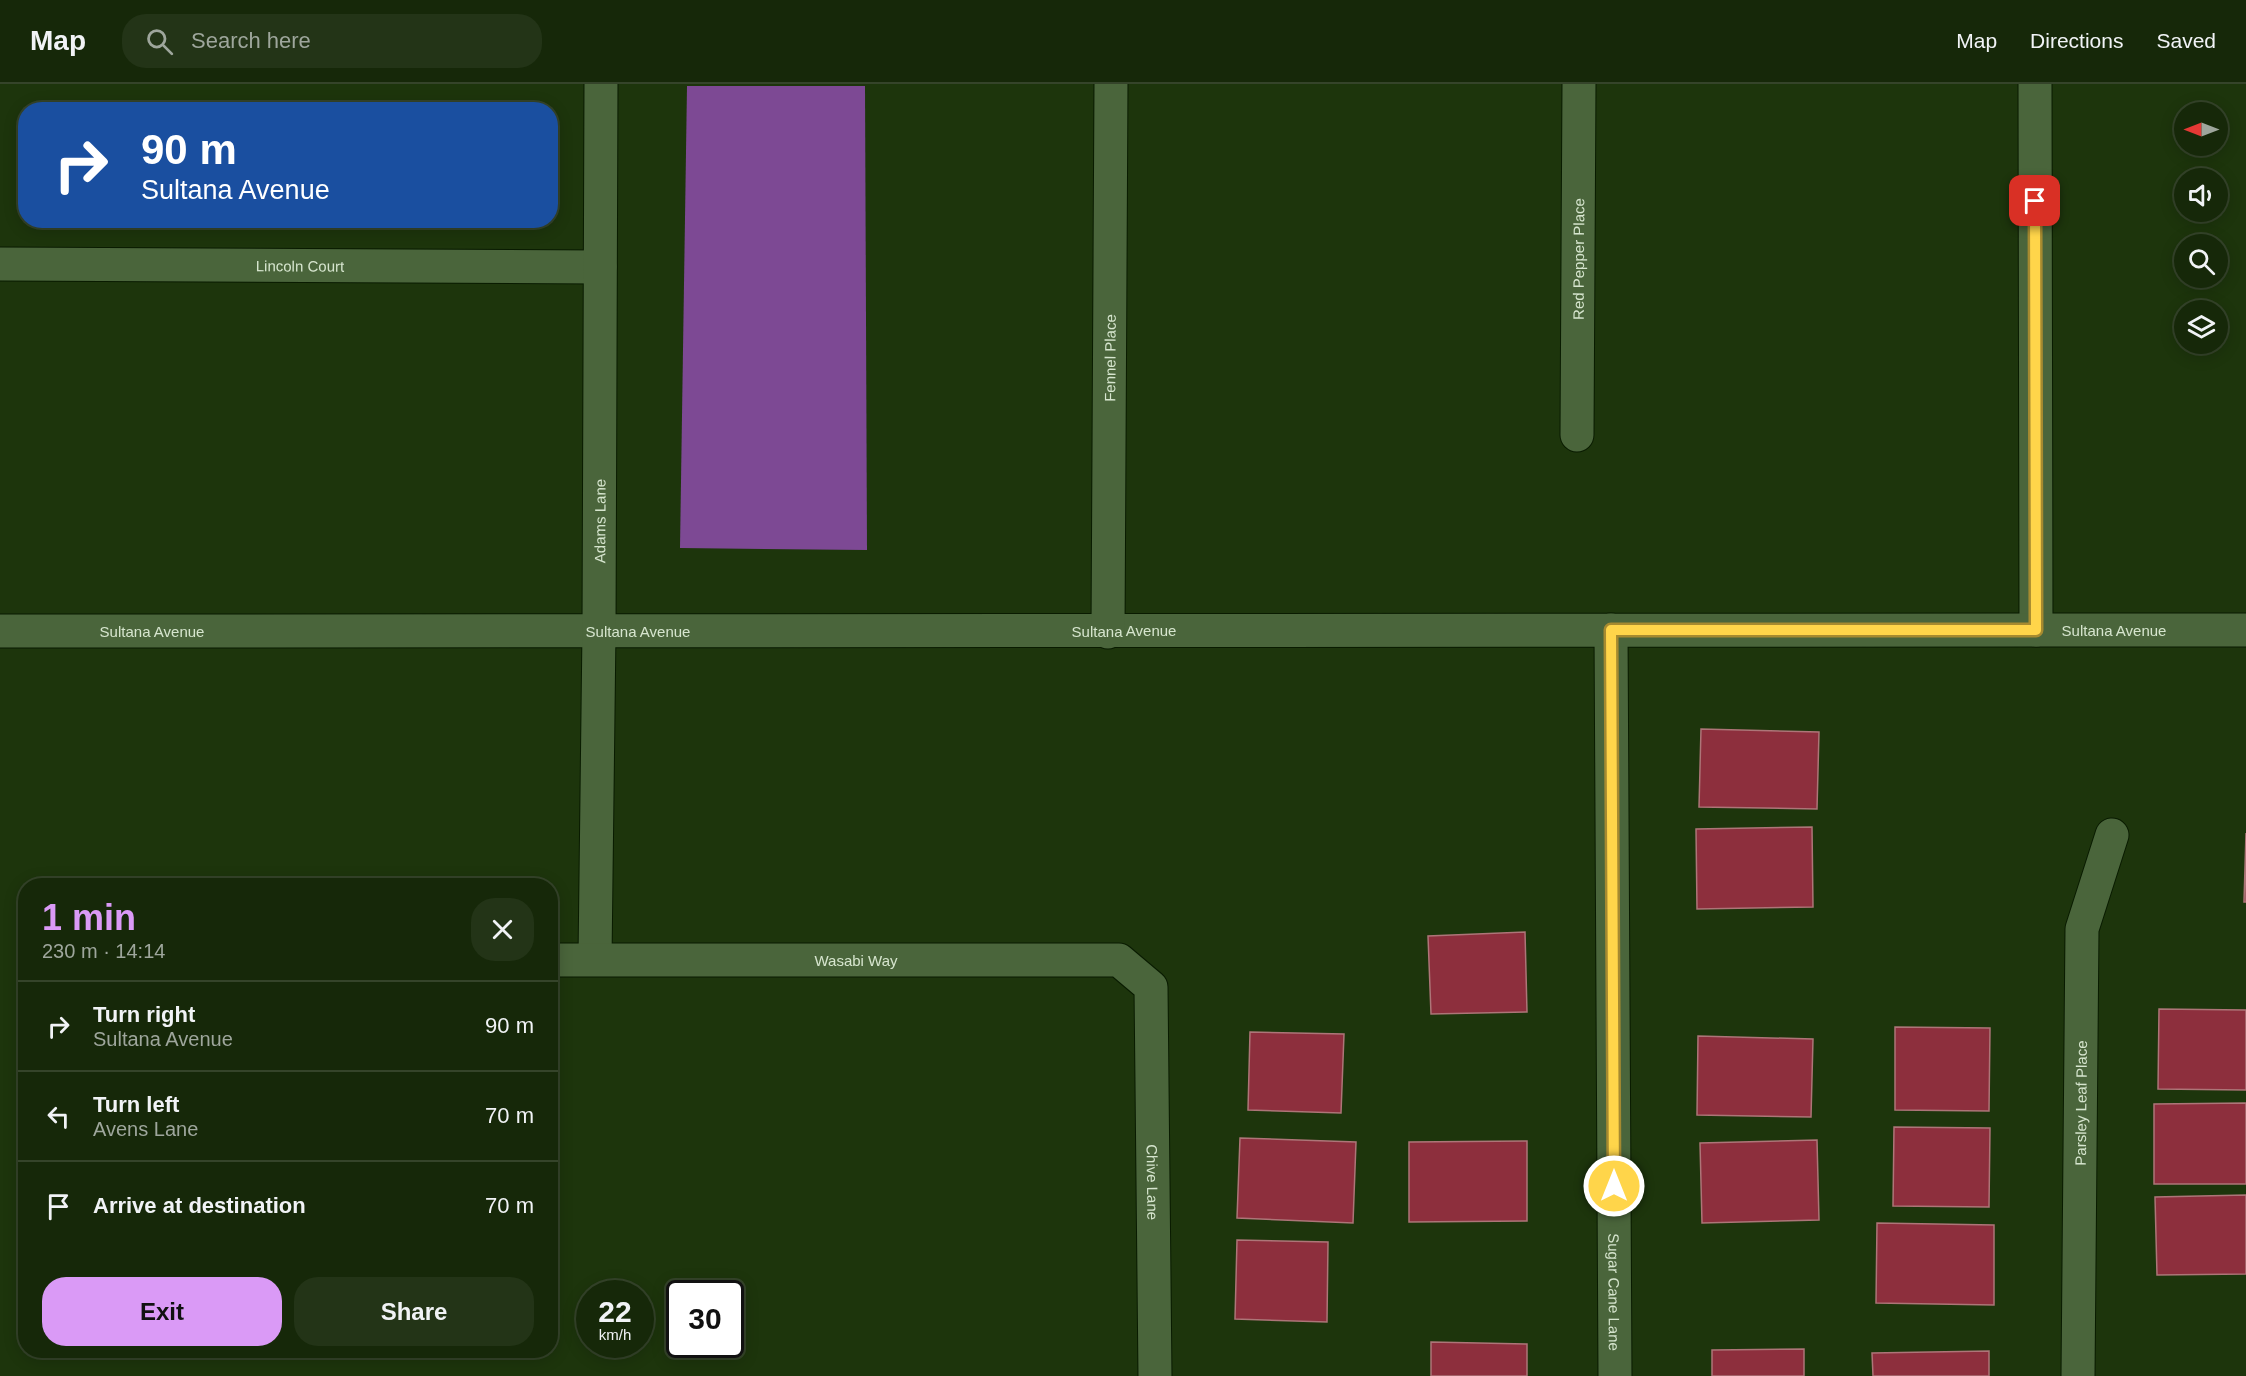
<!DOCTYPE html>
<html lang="en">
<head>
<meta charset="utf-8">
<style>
  :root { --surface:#162809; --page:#233417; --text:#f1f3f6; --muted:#9ea69c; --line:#35442a; --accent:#da9af6 }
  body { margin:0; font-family:Arial,sans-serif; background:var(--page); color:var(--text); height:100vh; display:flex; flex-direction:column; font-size:22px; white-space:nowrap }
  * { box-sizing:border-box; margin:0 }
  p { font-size:20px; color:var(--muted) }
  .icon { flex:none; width:33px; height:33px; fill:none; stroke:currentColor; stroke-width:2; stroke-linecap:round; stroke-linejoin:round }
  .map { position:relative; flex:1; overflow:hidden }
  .panel { position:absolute; left:18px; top:794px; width:540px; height:480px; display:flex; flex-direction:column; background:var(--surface); border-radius:24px; box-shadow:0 3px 15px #0003,0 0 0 2px var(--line) }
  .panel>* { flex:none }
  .banner { position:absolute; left:18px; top:18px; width:540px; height:126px; border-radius:24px; box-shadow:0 3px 15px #0003,0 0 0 2px var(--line); background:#1a4fa0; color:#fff; overflow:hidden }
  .needle { width:39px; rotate:270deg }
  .controls { position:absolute; left:2174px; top:18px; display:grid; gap:12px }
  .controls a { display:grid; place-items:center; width:54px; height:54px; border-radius:50%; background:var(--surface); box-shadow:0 3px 15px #0003,0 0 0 2px var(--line); font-size:30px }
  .speed { position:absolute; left:576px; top:1196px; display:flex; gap:12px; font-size:30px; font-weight:700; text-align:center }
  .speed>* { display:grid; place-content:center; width:78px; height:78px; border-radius:50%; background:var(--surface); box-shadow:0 3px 15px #0003,0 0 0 2px var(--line); line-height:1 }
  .speed small { font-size:15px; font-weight:400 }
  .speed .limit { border:3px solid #111; border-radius:9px; background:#fff; color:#111 }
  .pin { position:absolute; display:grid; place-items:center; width:51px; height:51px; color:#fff; margin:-26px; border-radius:12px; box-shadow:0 3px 9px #0006 }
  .me { position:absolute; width:66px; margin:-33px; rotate:0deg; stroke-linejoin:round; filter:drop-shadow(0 0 4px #0008) }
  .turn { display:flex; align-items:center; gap:21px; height:126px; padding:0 24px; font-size:27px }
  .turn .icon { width:78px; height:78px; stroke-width:2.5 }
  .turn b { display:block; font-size:42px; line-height:51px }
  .round { display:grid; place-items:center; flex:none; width:63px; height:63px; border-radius:24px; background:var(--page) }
  .head { display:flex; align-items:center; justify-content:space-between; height:102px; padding:0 24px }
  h1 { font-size:36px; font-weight:600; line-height:45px; color:var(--accent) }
  .cta { display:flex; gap:12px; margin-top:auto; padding:12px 24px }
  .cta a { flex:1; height:69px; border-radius:24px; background:var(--accent); color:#111; font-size:24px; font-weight:600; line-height:69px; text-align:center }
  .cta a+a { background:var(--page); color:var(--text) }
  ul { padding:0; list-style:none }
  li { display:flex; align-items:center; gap:18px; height:90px; padding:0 24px; border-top:2px solid var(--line) }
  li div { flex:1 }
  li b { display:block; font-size:22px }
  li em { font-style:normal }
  header { display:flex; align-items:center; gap:36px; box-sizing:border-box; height:84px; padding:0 30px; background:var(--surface); border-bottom:2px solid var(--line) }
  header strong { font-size:28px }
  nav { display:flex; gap:33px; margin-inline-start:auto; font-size:21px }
  .search { width:420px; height:54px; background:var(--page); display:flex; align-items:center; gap:15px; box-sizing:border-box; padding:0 21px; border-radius:24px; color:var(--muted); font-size:22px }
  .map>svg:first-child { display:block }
  .water { fill:#7d4994 }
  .building { fill:#8d2f3d; stroke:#ad7578; stroke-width:1.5 }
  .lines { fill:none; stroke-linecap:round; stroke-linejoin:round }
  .minor-casing { stroke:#091b00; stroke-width:35 }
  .minor { stroke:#4a653b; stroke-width:33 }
  .route-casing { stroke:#a68a30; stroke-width:15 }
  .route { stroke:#ffd54a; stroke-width:10 }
  .labels { text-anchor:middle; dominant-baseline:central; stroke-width:6; stroke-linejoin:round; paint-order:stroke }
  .street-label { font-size:15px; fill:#d6e5ce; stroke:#1d350c }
</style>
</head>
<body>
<header>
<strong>Map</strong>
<div class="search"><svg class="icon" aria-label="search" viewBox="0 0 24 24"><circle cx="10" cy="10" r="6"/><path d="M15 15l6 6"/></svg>Search here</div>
<nav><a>Map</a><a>Directions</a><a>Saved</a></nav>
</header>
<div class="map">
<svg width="2246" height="1292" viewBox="0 0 2246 1292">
  <rect width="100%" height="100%" fill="#1d350c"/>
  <polygon class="water" points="687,2 865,2 867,466 680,464"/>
  <g class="building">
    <polygon points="1701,645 1819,648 1817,725 1699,723"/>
    <polygon points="1812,743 1813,823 1697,825 1696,745"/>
    <polygon points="2246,749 2246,818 2244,818"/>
    <polygon points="1525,848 1527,928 1431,930 1428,852"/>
    <polygon points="2159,925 2246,926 2246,1006 2158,1005"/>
    <polygon points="1895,943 1990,944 1989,1027 1895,1026"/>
    <polygon points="1250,948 1344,950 1341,1029 1248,1026"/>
    <polygon points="1698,952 1813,955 1811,1033 1697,1031"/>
    <polygon points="2246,1019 2246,1100 2154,1100 2154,1020"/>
    <polygon points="1894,1043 1990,1044 1989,1123 1893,1122"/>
    <polygon points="1240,1054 1356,1058 1353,1139 1237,1134"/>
    <polygon points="1817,1056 1819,1136 1702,1139 1700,1059"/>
    <polygon points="1527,1057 1527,1137 1409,1138 1409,1058"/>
    <polygon points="2246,1111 2246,1190 2157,1191 2155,1113"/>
    <polygon points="1877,1139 1994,1141 1994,1221 1876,1219"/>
    <polygon points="1237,1156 1328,1158 1327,1238 1235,1235"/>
    <polygon points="1431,1258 1527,1260 1527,1292 1431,1292"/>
    <polygon points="1804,1265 1804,1292 1712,1292 1712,1266"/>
    <polygon points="1989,1267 1989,1292 1873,1292 1872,1269"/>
  </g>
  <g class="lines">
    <g class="minor-casing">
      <g id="minor">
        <polyline points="2035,0 2036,546"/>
        <path id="s1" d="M0 180 600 183"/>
        <path id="s2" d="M1577 351 1579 0"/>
        <path id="s3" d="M1611 546 1615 1292"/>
        <path id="s4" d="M0 547 2246 546"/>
        <path id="s5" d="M1108 548 1111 0"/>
        <path id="s6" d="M595 875 599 546 601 0"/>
        <path id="s7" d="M550 876H1119L1151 903 1155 1292"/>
        <path id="s8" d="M2078 1292 2082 845 2112 751"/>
      </g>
    </g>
    <use href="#minor" class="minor"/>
  </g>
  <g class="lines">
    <g class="route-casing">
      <polyline id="route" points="1614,1102 1611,546 2036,546 2035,117"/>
    </g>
    <use href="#route" class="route"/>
  </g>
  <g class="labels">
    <g class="street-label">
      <text stroke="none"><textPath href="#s2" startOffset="176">Red Pepper Place</textPath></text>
      <text stroke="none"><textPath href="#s1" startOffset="300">Lincoln Court</textPath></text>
      <text stroke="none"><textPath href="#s5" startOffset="274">Fennel Place</textPath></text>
      <text stroke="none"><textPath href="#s6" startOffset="438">Adams Lane</textPath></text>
      <text stroke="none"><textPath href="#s4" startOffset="638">Sultana Avenue</textPath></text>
      <text stroke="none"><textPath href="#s4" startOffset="2114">Sultana Avenue</textPath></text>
      <text stroke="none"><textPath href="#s4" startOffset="152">Sultana Avenue</textPath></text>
      <text stroke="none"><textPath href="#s4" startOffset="1124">Sultana Avenue</textPath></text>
      <text stroke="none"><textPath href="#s7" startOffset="306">Wasabi Way</textPath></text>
      <text stroke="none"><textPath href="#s8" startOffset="273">Parsley Leaf Place</textPath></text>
      <text stroke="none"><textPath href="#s7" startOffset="806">Chive Lane</textPath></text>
      <text stroke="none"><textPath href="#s3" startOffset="662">Sugar Cane Lane</textPath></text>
    </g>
  </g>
</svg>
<div class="controls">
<a><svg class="needle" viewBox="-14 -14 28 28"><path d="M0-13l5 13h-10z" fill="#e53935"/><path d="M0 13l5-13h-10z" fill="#9ea69c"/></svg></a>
<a><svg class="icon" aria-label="sound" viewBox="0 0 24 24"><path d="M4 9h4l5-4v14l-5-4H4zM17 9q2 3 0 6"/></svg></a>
<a><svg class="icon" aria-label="search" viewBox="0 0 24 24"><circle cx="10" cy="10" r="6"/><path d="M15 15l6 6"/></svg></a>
<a><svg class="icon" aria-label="layers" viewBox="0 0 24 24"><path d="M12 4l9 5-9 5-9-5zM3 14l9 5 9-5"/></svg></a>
</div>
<div class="speed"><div>22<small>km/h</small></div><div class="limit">30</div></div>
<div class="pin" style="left:2035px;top:117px;background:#d93025"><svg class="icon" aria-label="arrive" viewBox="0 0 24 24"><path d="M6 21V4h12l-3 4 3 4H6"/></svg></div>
<svg class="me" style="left:1614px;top:1102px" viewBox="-20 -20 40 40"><circle r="17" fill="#ffd54a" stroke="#fff" stroke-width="3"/><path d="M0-11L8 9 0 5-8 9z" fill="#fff"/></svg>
<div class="banner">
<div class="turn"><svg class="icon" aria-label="right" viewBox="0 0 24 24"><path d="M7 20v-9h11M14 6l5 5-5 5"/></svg><div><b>90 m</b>Sultana Avenue</div></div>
</div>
<section class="panel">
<div class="head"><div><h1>1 min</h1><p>230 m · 14:14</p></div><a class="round"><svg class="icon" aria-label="close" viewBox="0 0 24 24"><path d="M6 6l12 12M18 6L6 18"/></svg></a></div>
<ul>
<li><svg class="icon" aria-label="right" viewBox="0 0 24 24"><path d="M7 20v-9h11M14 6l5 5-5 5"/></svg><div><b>Turn right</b><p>Sultana Avenue</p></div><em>90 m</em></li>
<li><svg class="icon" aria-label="left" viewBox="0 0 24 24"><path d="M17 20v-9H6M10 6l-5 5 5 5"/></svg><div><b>Turn left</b><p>Avens Lane</p></div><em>70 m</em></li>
<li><svg class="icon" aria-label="arrive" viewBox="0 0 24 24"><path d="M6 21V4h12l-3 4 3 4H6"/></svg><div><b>Arrive at destination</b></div><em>70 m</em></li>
</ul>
<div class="cta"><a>Exit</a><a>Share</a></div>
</section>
</div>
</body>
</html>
